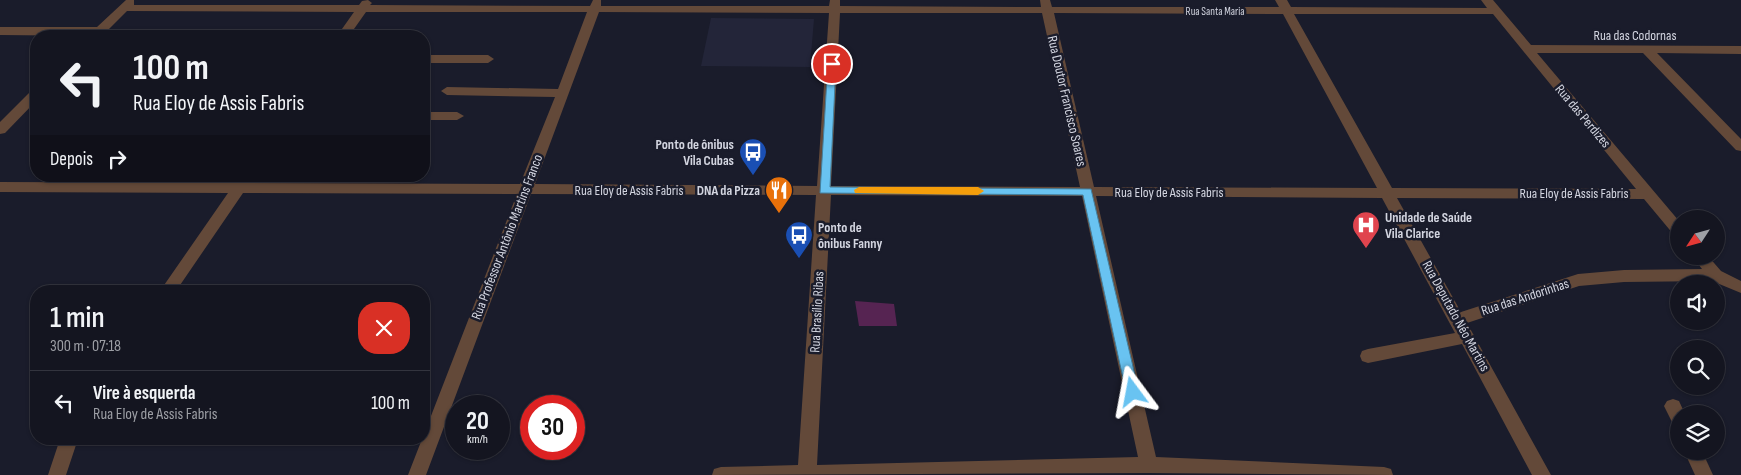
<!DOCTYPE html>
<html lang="pt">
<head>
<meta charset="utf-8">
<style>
  :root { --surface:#141520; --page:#21222d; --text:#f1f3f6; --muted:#9d9fa5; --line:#33343e }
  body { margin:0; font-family:"Sofia Sans Condensed",sans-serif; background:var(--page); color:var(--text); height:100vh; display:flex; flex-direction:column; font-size:19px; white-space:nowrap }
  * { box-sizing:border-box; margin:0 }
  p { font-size:16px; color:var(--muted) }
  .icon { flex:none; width:28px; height:28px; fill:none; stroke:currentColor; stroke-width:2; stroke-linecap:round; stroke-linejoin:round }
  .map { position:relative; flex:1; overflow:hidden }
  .panel { position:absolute; left:30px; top:285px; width:400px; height:160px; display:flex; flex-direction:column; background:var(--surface); border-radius:20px; box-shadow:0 1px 4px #0004,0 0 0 1px var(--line) }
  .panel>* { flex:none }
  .hud { position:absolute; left:30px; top:30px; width:400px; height:152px; border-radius:20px; box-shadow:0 1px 4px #0004,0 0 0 1px var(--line); background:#141520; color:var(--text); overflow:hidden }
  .needle { width:32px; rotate:234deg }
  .tools { position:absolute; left:1670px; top:210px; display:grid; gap:10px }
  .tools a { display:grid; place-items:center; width:55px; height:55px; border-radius:50%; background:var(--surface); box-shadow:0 1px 4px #0004,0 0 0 1px var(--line); font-size:25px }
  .speed { position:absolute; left:445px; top:395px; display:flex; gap:10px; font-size:25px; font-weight:700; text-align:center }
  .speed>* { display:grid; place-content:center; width:65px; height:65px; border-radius:50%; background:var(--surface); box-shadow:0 1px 4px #0004,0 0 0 1px var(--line); line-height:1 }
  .speed small { font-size:12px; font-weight:400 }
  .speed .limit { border:8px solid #d22; background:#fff; color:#111 }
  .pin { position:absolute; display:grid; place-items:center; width:42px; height:42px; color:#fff; margin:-21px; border:2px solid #fff; border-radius:50%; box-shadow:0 1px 5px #0007 }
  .me { position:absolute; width:55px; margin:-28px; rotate:347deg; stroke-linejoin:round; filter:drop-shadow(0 0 4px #0008) }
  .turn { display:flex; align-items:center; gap:18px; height:105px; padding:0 20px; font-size:22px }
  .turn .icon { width:65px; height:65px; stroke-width:2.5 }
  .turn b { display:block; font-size:35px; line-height:42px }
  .then { display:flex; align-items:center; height:48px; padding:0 20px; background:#0003; gap:10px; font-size:19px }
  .round { display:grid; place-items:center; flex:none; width:52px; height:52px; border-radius:20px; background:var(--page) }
  .summary { display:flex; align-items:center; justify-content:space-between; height:85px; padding:0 20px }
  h1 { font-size:30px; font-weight:600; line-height:38px }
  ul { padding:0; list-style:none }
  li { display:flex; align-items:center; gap:15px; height:65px; padding:0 20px; border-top:1px solid var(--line) }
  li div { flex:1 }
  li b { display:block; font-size:19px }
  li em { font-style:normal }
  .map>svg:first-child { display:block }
  .built { fill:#232539 }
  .building { fill:#562452 }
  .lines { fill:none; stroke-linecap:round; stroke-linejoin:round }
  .minor { fill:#634939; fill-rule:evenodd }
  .route { fill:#69c3f1; stroke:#447f9d }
  .slow { fill:#f59e0b }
  .labels { text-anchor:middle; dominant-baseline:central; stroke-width:5; stroke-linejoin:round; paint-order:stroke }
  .far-street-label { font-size:11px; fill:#d3d5e0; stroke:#1a1c2b }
  .street-label { font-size:14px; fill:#d3d5e0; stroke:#1a1c2b }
  .poi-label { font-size:14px; font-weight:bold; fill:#d3d5e0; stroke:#1a1c2b; text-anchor:end }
</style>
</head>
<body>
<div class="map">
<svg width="1741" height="475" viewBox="0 0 1741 475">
  <rect width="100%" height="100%" fill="#1a1c2b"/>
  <polygon class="built" points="711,18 814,19 810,67 701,66"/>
  <polygon class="building" points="855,301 894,304 897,326 859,326"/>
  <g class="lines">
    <g class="minor">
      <path d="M126 0H134V5H359L362 1 368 0 372 3 370 5 590 6 593 0H601V6H829L830 0H840V6L1041 7 1040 0H1050L1052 7H1279L1275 0H1287L1291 7 1487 8 1481 0H1493L1531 45 1741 46V54L1657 53 1741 139V151L1736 150 1643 53H1537L1679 221V236L1674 235 1644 199 1397 198 1461 312 1578 274 1624 270 1702 269 1692 256H1708L1721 271 1741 281V293L1712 281 1624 282 1579 286 1467 323 1551 475H1532L1462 344 1368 363 1362 361 1360 356 1362 351 1368 349 1455 333 1382 198 1096 196 1156 457 1384 467 1391 469 1393 475 1149 473 712 475 714 469 721 467 798 465 816 195 531 194 426 475H408L422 439H424V434L517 194 243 193 176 291H160L228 193 0 192V182L235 183 240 176H254L249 183 520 184 555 97 447 95 441 91 447 87 558 89 587 12H366L349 36H337L354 12 127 11 102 36 0 35V27H97ZM599 12 829 13 817 186 535 184ZM840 13H1042L1080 187 831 186ZM1054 13 1283 14 1377 188 1094 187ZM1294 14H1493L1636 189 1392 188ZM831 195 1082 196 1138 457 817 465Z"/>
      <polygon points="424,55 488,55 494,59 488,63 424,63"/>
      <polygon points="36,90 36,101 5,133 0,134 0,122 31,91"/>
      <polygon points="424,112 457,112 464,116 457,120 424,120"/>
      <polygon points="1673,399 1679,401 1685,414 1679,414 1679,426 1673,424 1664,406 1667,401"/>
      <polygon points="60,439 78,439 66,475 48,475"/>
      <polygon points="1684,451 1702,451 1713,475 1695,475"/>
    </g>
  </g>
  <polygon class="route" points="828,62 836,64 830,187 1091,189 1139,392 1137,396 1133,398 1126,392 1083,195 820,193"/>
  <polygon class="slow" points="859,187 978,187 984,191 978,195 855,193 854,190"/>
  <defs>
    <g id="bus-pin" transform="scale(1.4375)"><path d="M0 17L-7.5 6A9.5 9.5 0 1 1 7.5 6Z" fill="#1a4fb4" stroke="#1a1c2b"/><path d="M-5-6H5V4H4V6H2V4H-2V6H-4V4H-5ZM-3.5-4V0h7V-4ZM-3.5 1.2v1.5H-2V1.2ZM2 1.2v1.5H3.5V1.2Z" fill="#fff"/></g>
    <g id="restaurant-pin" transform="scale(1.4375)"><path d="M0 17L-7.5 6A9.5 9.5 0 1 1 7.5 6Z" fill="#e8710a" stroke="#1a1c2b"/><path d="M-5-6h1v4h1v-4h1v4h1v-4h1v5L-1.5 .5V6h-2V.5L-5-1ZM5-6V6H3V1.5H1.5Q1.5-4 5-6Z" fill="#fff"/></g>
    <g id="hospital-pin" transform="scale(1.4375)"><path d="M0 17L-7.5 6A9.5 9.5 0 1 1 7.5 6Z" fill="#e0444e" stroke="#1a1c2b"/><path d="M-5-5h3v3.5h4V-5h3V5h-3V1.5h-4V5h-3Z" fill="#fff"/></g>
  </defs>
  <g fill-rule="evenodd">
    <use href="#bus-pin" x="753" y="152"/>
    <use href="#restaurant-pin" x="779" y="190"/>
    <use href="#hospital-pin" x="1366" y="225"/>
    <use href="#bus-pin" x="799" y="235"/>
  </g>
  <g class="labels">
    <g class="far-street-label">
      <text x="1215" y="11">Rua Santa Maria</text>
    </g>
    <g class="street-label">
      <text x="1635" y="35">Rua das Codornas</text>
      <text transform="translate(1067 101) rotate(77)">Rua Doutor Francisco Soares</text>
      <text transform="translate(1583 116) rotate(50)">Rua das Perdizes</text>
      <text x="629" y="190">Rua Eloy de Assis Fabris</text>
      <text x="1169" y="192">Rua Eloy de Assis Fabris</text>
      <text x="1574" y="193">Rua Eloy de Assis Fabris</text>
      <text transform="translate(507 237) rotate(-69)">Rua Professor Antônio Martins Franco</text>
      <text transform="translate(1525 297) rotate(-18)">Rua das Andorinhas</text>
      <text transform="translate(817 312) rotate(-87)">Rua Brasílio Ribas</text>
      <text transform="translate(1456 316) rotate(61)">Rua Deputado Néo Martins</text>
    </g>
    <g class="poi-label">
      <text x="734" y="144">Ponto de ônibus<tspan x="734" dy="16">Vila Cubas</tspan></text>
      <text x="760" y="190">DNA da Pizza</text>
      <text x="1385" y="217" text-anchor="start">Unidade de Saúde<tspan x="1385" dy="16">Vila Clarice</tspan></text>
      <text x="818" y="227" text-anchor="start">Ponto de<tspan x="818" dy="16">ônibus Fanny</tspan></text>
    </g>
  </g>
</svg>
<div class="tools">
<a><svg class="needle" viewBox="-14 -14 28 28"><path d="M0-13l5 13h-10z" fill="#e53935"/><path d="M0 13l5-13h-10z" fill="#9d9fa5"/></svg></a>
<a><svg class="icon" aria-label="sound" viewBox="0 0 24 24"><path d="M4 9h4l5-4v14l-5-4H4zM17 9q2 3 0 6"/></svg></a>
<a><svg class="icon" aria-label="search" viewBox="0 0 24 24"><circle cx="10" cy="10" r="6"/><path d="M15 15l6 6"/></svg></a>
<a><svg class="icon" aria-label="layers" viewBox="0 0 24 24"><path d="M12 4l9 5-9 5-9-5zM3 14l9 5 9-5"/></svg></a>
</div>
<div class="speed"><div>20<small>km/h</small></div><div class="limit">30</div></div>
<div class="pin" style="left:832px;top:64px;background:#d93025"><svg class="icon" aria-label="arrive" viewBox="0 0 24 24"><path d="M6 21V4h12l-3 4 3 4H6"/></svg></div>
<svg class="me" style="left:1133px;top:392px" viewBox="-20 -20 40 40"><path d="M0-17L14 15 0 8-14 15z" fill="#69c3f1" stroke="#fff" stroke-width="4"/></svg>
<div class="hud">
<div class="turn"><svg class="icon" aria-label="left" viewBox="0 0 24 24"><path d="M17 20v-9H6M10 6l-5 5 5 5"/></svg><div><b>100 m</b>Rua Eloy de Assis Fabris</div></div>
<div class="then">Depois<svg class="icon" aria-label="right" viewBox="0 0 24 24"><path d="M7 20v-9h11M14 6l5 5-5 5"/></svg></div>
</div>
<section class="panel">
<div class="summary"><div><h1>1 min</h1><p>300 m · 07:18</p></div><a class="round" style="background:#d93025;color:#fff"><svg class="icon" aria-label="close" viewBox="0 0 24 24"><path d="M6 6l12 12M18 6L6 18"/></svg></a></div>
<ul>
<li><svg class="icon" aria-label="left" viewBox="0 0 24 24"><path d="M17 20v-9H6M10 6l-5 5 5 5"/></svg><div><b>Vire à esquerda</b><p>Rua Eloy de Assis Fabris</p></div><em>100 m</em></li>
</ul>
</section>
</div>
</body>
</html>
